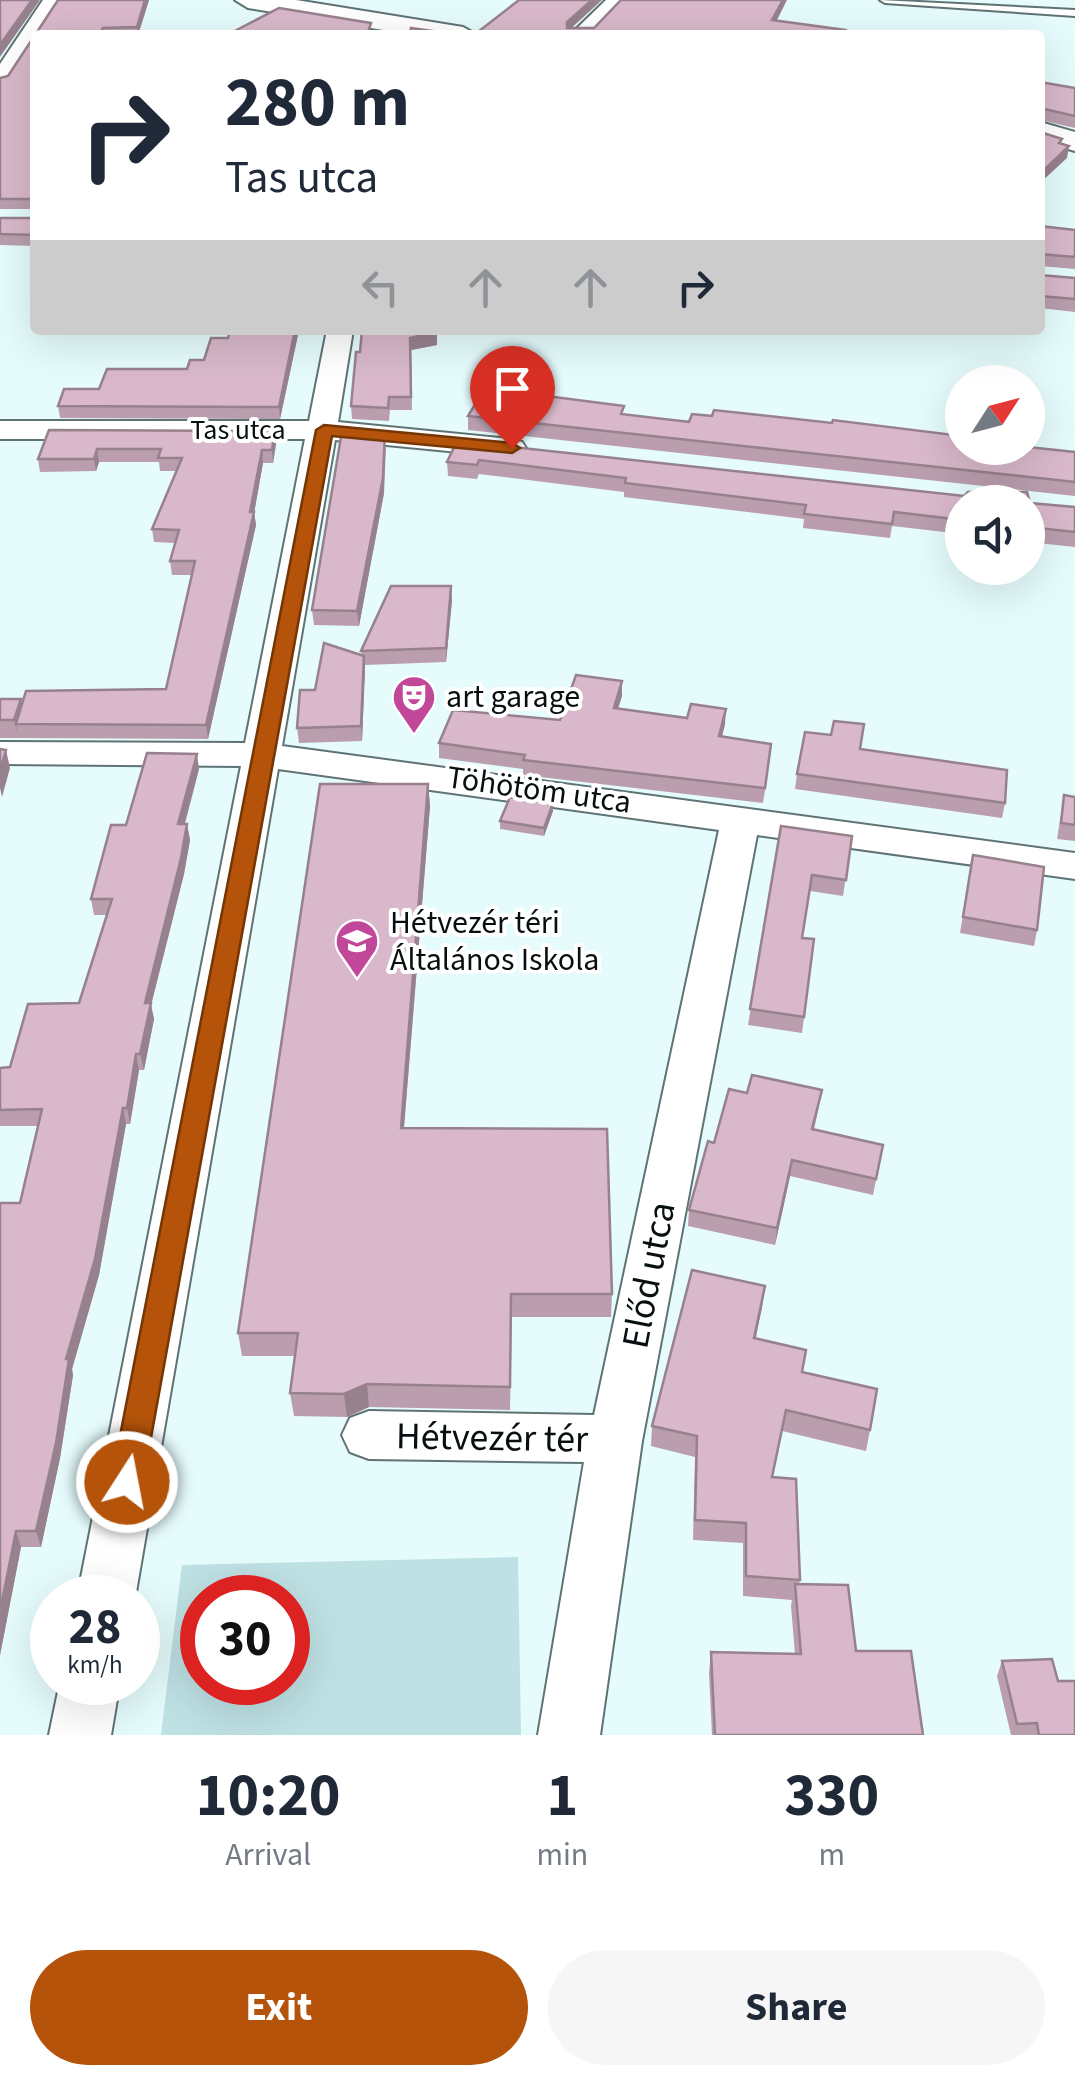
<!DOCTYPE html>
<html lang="en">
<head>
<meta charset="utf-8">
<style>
  :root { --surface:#fff; --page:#f6f6f7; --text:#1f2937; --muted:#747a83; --accent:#b45309 }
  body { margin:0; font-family:"Source Sans 3",sans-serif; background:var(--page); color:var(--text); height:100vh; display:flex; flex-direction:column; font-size:38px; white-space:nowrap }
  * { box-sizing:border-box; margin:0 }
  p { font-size:32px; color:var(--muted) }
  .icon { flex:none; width:55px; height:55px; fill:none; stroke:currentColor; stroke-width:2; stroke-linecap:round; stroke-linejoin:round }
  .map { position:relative; height:1735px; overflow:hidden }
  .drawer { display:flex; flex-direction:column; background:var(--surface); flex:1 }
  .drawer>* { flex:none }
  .top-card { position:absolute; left:30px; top:30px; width:1015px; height:305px; border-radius:10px; box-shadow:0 10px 40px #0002; background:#fff; color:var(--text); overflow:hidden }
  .needle { width:65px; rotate:54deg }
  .tools { position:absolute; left:945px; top:365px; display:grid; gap:20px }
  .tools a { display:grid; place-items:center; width:100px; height:100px; border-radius:50%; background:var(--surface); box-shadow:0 10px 40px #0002; font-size:50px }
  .speed { position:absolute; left:30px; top:1575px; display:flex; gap:20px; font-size:50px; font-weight:700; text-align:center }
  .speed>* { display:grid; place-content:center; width:130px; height:130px; border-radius:50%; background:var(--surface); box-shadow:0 10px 40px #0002; line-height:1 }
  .speed small { font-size:25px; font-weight:400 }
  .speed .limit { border:15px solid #d22; background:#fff; color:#111 }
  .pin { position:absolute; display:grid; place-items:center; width:85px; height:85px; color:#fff; margin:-102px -42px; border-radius:50% 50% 50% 0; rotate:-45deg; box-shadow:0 0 10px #0007 }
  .pin .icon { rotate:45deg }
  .me { position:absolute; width:110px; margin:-55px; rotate:11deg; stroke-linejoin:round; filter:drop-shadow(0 0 8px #0008) }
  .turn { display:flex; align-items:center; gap:35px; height:210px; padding:0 30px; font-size:45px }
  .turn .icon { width:130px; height:130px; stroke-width:2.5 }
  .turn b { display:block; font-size:70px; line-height:85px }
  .lanes { display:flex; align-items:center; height:95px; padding:0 30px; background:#0003; justify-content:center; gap:50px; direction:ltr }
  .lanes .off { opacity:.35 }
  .eta { display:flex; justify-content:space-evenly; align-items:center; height:170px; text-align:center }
  .eta b { font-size:60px; font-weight:700; line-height:70px }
  .primary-button { display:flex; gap:20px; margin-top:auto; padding:20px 30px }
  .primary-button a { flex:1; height:115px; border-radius:60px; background:var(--accent); color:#fff; font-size:40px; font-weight:700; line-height:115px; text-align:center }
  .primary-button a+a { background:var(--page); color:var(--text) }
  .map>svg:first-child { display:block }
  .green { fill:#bee1e4; fill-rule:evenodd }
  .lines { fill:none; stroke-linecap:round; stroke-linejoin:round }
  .service-casing { stroke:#607374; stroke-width:4 }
  .minor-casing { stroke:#607374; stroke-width:4 }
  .secondary-casing { stroke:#607374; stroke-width:4 }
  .service { fill:#fff; fill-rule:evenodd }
  .minor { fill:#fff; fill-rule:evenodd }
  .secondary { fill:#fff; fill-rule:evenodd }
  .wall { fill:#ba9eae }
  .shaded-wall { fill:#97818d }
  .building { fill:#d8b8ca; stroke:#97818d; stroke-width:2.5 }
  .route { fill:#b45309; stroke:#753606; stroke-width:2.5 }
  .labels { text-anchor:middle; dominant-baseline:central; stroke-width:8; stroke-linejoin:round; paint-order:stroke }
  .far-street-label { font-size:28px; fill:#080f10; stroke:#fff }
  .poi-label { font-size:32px; fill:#080f10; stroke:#fff; text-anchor:start }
  .street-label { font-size:32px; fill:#080f10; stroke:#fff }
  .near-street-label { font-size:38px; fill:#080f10; stroke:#fff }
</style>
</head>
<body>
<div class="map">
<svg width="1075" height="1735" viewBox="0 0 1075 1735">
  <rect width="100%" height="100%" fill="#e5fbfc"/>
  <path class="green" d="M518 1557 521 1735H161L182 1565ZM202 1598H288V1682H202Z"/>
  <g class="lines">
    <g class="service-casing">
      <polygon id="service" points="880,0 1075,10 1075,16 885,3"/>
    </g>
    <g class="minor-casing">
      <g id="minor">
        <polygon points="43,0 61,0 39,35 35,35 35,41 7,84 0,86 0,64"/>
        <polygon points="606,0 626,0 591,35 570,35"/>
        <polygon points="327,330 353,330 338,422 511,439 522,442 526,448 522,454 511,457 335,440 282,746 1075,853 1075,879 757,835 642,1441 600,1735 538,1735 584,1462 369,1459 350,1452 342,1435 350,1418 369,1411 594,1415 719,830 278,769 135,1598 77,1598 241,766 0,764 0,742 245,743 305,439 0,439 0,421 309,421"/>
        <polygon points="60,1682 120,1682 111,1735 49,1735"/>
      </g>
    </g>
    <g class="secondary-casing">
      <g id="secondary">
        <polygon points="235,0 296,0 463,27 477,35 414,35 248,8"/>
        <polygon points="1040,122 1075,132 1075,151 1040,141"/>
      </g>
    </g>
    <use href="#service" class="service"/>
    <use href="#minor" class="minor"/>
    <use href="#secondary" class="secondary"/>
  </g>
  <g class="wall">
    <polygon points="58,0 149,0 138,35 35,35"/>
    <polygon points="35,35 35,209 0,209 0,78 8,76"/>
    <polygon points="1040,82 1075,88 1075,128 1040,120"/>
    <polygon points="0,218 35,218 35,246 0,245"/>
    <polygon points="1040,226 1075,230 1075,269 1040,266"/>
    <polygon points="1040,275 1075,278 1075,312 1040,308"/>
    <polygon points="230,330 299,330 280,419 60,418 58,406 99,389 187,369 204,360 228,338"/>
    <polygon points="437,345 411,350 412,410 390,410 389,421 352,419 351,406 360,352"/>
    <polygon points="623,414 962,448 1075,452 1075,496 468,430 468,416"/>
    <polygon points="49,430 275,431 276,444 273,463 263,463 254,512 256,525 208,739 19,738 19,737 19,738 0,738 0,699 22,705 166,689 192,575 172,575 170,561 175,543 154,542 152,529 176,471 160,471 159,462 99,462 96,471 40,472 38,459"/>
    <polygon points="457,441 1075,507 1075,547 1028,542 1028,502 962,502 962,534 892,526 890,538 803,528 804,519 624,497 624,492 479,474 477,479 448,476 447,462"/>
    <polygon points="386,446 384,493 359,626 314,625 312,610"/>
    <polygon points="452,600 446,662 365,665 362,741 299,743 297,728 315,690 362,655 361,651"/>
    <polygon points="622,681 622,696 618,709 725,724 722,737 770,759 763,803 523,775 523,769 439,758 439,743 560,720"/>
    <polygon points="860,749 1005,803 1002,818 795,789 797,774"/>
    <polygon points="199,769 185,824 187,824 190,840 184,874 151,1005 154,1019 144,1070 139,1070 130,1124 126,1124 99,1275 72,1369 73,1375 60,1458 41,1547 21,1547 0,1655 20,1203 38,1126 0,1126 0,1068 10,1067 79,1003 107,915 94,915 91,899 126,825"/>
    <polygon points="428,784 430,806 404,1128 612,1294 611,1317 512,1317 510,1410 369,1407 347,1417 294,1416 290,1393 295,1356 242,1356 238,1333"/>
    <polygon points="1064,795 1075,797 1075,841 1057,839"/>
    <polygon points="553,811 544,836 500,829 500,821"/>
    <polygon points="781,826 852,836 843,896 810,891 802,938 814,939 802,1033 748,1025"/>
    <polygon points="973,855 1037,930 1034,946 960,933"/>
    <polygon points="819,1106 814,1130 883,1145 873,1195 790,1176 775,1245 688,1226 689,1210 714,1143"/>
    <polygon points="765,1286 756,1338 803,1372 870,1430 866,1451 782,1431 773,1477 800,1580 799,1584 856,1651 923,1735 712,1735 709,1673 711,1652 795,1654 791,1606 792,1600 743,1596 743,1543 693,1540 695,1457 651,1446 652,1426"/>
    <polygon points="1002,1661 1058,1681 1075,1735 1011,1735 997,1676"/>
  </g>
  <g class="shaded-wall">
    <polygon points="32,0 40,0 0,57 0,45"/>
    <polygon points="145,0 149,0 138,35 137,27"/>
    <polygon points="592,0 602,0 567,32 567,22"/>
    <polygon points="783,0 787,0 772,30 772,20"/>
    <polygon points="1069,146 1067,158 1040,183 1040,174"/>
    <polygon points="295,330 299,330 280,419 279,407"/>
    <polygon points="437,330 437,345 411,350 412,410 410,338"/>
    <polygon points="275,431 276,444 273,463 272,450"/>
    <polygon points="385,432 384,493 359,626 357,611"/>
    <polygon points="97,449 99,462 96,471 94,459"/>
    <polygon points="262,450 263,463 254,514 254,512 256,525 208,739 206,725"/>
    <polygon points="451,586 452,600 446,662 446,648"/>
    <polygon points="364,656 365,671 362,741 361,726"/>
    <polygon points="622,681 622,696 613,723 614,708"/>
    <polygon points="21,699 24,717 16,724 19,738 14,720"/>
    <polygon points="726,709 725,724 718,751 719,736"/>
    <polygon points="6,750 10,768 2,797 0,788 0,771"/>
    <polygon points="197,754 199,769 180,840 178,824"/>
    <polygon points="428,784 430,806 402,1151 401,1128"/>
    <polygon points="553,803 553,811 544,836 544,828"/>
    <polygon points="187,824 190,840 184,874 151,1005 154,1019 144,1070 140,1054 145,1003"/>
    <polygon points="136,1054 139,1070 130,1124 127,1108"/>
    <polygon points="123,1108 126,1124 99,1275 72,1369 73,1375 60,1458 41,1547 36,1531 66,1359"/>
    <polygon points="792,1160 790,1176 775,1245 777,1228"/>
    <polygon points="765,1286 762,1308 751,1359 754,1338"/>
    <polygon points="367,1384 369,1407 347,1417 344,1394"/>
    <polygon points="16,1531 21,1547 0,1655 0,1611"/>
  </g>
  <g class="building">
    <polygon points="0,0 32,0 0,45"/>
    <polygon points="58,0 145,0 137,27 103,28 99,35 35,35"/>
    <polygon points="519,0 592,0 567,22 567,28 594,28 621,0 783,0 772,20 845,30 840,35 474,35"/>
    <polygon points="279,8 371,23 367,35 229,34"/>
    <polygon points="411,28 461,35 410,35"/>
    <polygon points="35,35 35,199 0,199 0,78 8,76"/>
    <polygon points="1040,82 1075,88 1075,116 1040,108"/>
    <polygon points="1040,132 1062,139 1059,143 1069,146 1040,174"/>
    <polygon points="0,218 35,218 35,235 0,234"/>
    <polygon points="1040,226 1075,230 1075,257 1040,254"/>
    <polygon points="1040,275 1075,278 1075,299 1040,296"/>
    <polygon points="230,330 295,330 279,407 58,406 64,389 99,389 107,369 187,369 190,360 204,360 211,338 228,338"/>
    <polygon points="362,330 437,330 437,332 410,338 411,397 389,397 388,408 351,406 356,352 360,352"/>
    <polygon points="485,388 624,406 621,414 689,422 692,414 712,416 714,410 832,423 833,420 962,436 962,448 1028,447 1075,452 1075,482 468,416"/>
    <polygon points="49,430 275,431 272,450 262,450 250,512 254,512 206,725 16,724 26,691 166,689 195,561 170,561 179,530 152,529 182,458 158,458 161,449 97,449 94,459 38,459"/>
    <polygon points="342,431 385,432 383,478 357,611 312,610"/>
    <polygon points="457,441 964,496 968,492 1027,492 1030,503 1075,507 1075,532 1028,527 1028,502 962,502 962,520 894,512 892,524 804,514 806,505 625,483 626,478 479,460 477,465 447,462"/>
    <polygon points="391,586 451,586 446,648 361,651"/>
    <polygon points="324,643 364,656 361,726 297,728 300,690 315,690"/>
    <polygon points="576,675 622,681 614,708 687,718 691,704 726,709 719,736 771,744 765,788 523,760 525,755 439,743 453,710 560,720"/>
    <polygon points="0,699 21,699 14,720 0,720"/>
    <polygon points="834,721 864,724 860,749 1007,770 1005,803 797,774 805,732 831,735"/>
    <polygon points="0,749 6,750 0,771"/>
    <polygon points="147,753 197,754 178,824 187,824 181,858 145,1003 151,1003 140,1054 136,1054 127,1108 123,1108 95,1259 66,1359 69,1359 56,1443 36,1531 16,1531 0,1611 0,1203 20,1203 42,1109 0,1110 0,1068 10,1067 28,1004 79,1003 112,899 91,899 111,825 126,825"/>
    <polygon points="320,784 428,784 401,1128 607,1129 612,1294 511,1294 510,1387 367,1384 344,1394 290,1393 298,1333 238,1333"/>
    <polygon points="1064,795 1075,797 1075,825 1061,823"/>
    <polygon points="510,797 553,803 544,828 500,821"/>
    <polygon points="781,826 852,836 846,880 812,875 802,938 814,939 804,1017 750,1009"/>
    <polygon points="973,855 1044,867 1037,930 963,917"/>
    <polygon points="752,1075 822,1090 812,1129 883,1145 876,1179 792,1160 777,1228 689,1210 708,1141 714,1143 729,1089 747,1093"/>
    <polygon points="692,1270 765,1286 754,1338 806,1350 802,1372 877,1389 870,1430 786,1410 772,1477 796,1479 800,1580 746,1576 746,1523 695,1520 697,1436 652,1426"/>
    <polygon points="795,1584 848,1585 856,1651 911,1651 923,1735 715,1735 711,1652 801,1654"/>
    <polygon points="1052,1659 1058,1681 1075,1681 1075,1735 1039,1735 1037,1723 1017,1724 1002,1661"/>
  </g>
  <polygon class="route" points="324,425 512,443 520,448 512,453 332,436 143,1482 138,1492 127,1497 116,1492 111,1482 316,430"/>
  <defs>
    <g id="theatre-pin" transform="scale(2.25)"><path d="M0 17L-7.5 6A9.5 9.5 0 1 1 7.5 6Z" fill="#c14799" stroke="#fff"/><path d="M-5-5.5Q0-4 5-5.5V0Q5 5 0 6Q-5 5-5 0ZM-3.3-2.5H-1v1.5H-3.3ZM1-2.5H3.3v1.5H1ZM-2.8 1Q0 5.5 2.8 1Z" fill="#fff"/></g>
    <g id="school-pin" transform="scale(2.25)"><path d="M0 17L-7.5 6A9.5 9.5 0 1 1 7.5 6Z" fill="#c14799" stroke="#fff"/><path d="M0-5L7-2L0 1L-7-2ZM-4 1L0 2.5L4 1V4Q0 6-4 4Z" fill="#fff"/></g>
  </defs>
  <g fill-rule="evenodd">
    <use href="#theatre-pin" x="414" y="697"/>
    <use href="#school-pin" x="357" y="941"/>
  </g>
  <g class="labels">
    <g class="far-street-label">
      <text x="238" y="430">Tas utca</text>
    </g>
    <g class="poi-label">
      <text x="446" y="697">art garage</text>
      <text x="390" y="923">Hétvezér téri<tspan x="390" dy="37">Általános Iskola</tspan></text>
    </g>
    <g class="street-label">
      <text transform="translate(539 790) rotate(8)">Töhötöm utca</text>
    </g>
    <g class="near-street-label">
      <text transform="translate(649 1275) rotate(-79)">Előd utca</text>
      <text transform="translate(492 1438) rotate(1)">Hétvezér tér</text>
    </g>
  </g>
</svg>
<div class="tools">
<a><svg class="needle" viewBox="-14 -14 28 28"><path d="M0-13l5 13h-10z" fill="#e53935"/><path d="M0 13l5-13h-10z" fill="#747a83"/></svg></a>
<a><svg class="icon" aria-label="sound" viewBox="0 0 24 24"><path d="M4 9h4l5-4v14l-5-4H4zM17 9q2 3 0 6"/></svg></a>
</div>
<div class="speed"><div>28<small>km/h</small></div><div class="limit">30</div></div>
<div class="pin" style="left:512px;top:448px;background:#d93025"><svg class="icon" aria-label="arrive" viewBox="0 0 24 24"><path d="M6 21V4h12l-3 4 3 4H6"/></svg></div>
<svg class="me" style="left:127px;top:1482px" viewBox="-20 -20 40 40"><circle r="17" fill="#b45309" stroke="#fff" stroke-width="3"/><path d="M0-11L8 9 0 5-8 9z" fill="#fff"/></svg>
<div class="top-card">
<div class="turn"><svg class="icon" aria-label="right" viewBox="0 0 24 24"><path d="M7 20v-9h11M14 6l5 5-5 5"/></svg><div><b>280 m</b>Tas utca</div></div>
<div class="lanes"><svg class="icon off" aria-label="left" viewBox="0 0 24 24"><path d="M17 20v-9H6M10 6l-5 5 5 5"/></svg><svg class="icon off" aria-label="ahead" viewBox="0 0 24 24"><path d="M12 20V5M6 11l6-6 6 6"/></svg><svg class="icon off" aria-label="ahead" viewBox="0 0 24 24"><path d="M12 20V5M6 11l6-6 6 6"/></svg><svg class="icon" aria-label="right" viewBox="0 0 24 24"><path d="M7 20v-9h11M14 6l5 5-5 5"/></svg></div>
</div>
</div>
<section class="drawer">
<div class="eta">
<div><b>10:20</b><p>Arrival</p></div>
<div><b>1</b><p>min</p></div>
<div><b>330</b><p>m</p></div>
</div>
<div class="primary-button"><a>Exit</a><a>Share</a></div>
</section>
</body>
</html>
